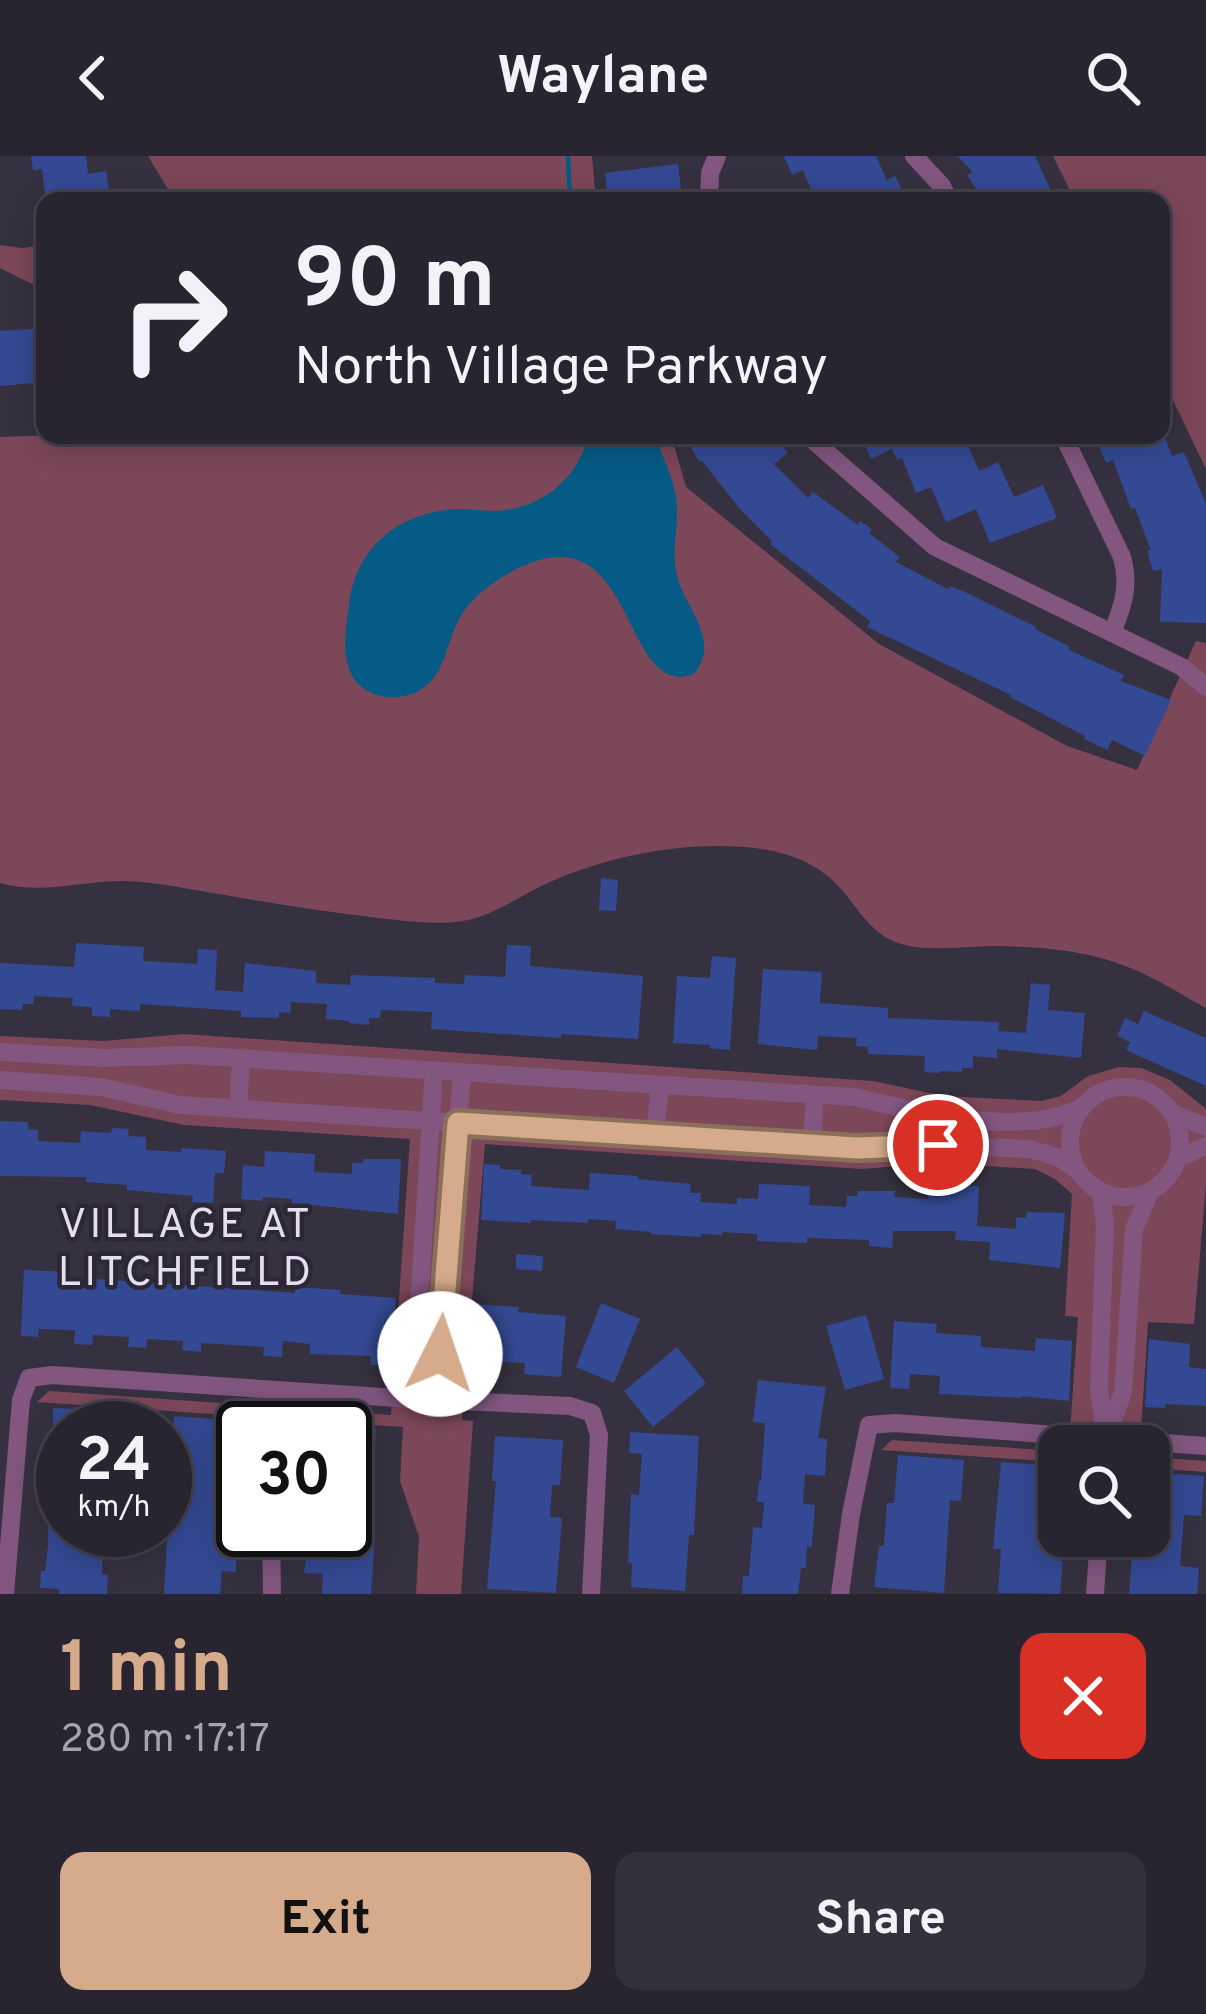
<!DOCTYPE html>
<html lang="en">
<head>
<meta charset="utf-8">
<style>
  :root { --surface:#282530; --page:#34313c; --text:#f1f3f6; --muted:#a5a5ab; --line:#44424c; --accent:#d6ab8b }
  body { margin:0; font-family:Overpass,sans-serif; background:var(--page); color:var(--text); height:100vh; display:flex; flex-direction:column; font-size:45px; white-space:nowrap }
  * { box-sizing:border-box; margin:0 }
  p { font-size:39px; color:var(--muted) }
  .icon { flex:none; width:66px; height:66px; fill:none; stroke:currentColor; stroke-width:2; stroke-linecap:round; stroke-linejoin:round }
  .map { position:relative; height:1438px; overflow:hidden }
  .side { display:flex; flex-direction:column; background:var(--surface); flex:1 }
  .side>* { flex:none }
  .top-card { position:absolute; left:36px; top:36px; width:1134px; height:252px; border-radius:24px; box-shadow:0 6px 30px #0003,0 0 0 3px var(--line); background:#282530; color:var(--text); overflow:hidden }
  .controls { position:absolute; left:1038px; top:1269px; display:grid; gap:24px }
  .controls a { display:grid; place-items:center; width:132px; height:132px; border-radius:24px; background:var(--surface); box-shadow:0 6px 30px #0003,0 0 0 3px var(--line); font-size:60px }
  .speed { position:absolute; left:36px; top:1245px; display:flex; gap:24px; font-size:60px; font-weight:700; text-align:center }
  .speed>* { display:grid; place-content:center; width:156px; height:156px; border-radius:50%; background:var(--surface); box-shadow:0 6px 30px #0003,0 0 0 3px var(--line); line-height:1 }
  .speed small { font-size:30px; font-weight:400 }
  .speed .limit { border:6px solid #111; border-radius:18px; background:#fff; color:#111 }
  .pin { position:absolute; display:grid; place-items:center; width:102px; height:102px; color:#fff; margin:-51px; border:6px solid #fff; border-radius:50%; box-shadow:0 3px 12px #0007 }
  .me { position:absolute; width:132px; margin:-66px; rotate:4deg; stroke-linejoin:round; filter:drop-shadow(0 0 9px #0008) }
  .turn { display:flex; align-items:center; gap:42px; height:252px; padding:0 60px; font-size:54px }
  .turn .icon { width:156px; height:156px; stroke-width:2.5 }
  .turn b { display:block; font-size:84px; line-height:102px }
  .round { display:grid; place-items:center; flex:none; width:126px; height:126px; border-radius:24px; background:var(--page) }
  .headline { display:flex; align-items:center; justify-content:space-between; height:204px; padding:0 60px }
  h1 { font-size:72px; font-weight:700; line-height:90px; color:var(--accent) }
  .button { display:flex; gap:24px; margin-top:auto; padding:24px 60px }
  .button a { flex:1; height:138px; border-radius:24px; background:var(--accent); color:#111; font-size:48px; font-weight:700; line-height:138px; text-align:center }
  .button a+a { background:var(--page); color:var(--text) }
  header { display:flex; justify-content:space-between; align-items:center; height:156px; padding:0 60px; background:var(--surface); font-size:54px; font-weight:700 }
  .map>svg:first-child { display:block }
  .green { fill:#7c4759 }
  .water { fill:#055b86 }
  .lines { fill:none; stroke-linecap:round; stroke-linejoin:round }
  .stream { stroke:#055b86; stroke-width:4.5 }
  .building { fill:#344993 }
  .street { stroke:#82567f; stroke-width:18 }
  .route-casing { stroke:#8b6f5a; stroke-width:30 }
  .route { stroke:#d6ab8b; stroke-width:21 }
  .labels { text-anchor:middle; dominant-baseline:central; stroke-width:9; stroke-linejoin:round; paint-order:stroke }
  .neighbourhood-label { font-size:42px; letter-spacing:3px; fill:#e4def1; stroke:#2c2735 }
</style>
</head>
<body>
<header><svg class="icon" aria-label="back" viewBox="0 0 24 24"><path d="M15 5l-7 7 7 7"/></svg>Waylane<svg class="icon" aria-label="search" viewBox="0 0 24 24"><circle cx="10" cy="10" r="6"/><path d="M15 15l6 6"/></svg></header>
<div class="map">
<svg width="1206" height="1438" viewBox="0 0 1206 1438">
  <rect width="100%" height="100%" fill="#363140"/>
  <g class="green">
    <polygon points="148,0 592,0 596,45 175,45"/>
    <polygon points="1053,0 1206,0 1206,313 1161,219 1161,45 1075,45"/>
    <polygon points="0,89 22,92 45,89 45,186 38,131 0,112"/>
    <path d="M57 279H671L686 331 879 488 1067 590 1137 614 1196 485 1206 487V852C1177 836 1148 817 1117 807 1080 794 1039 791 1000 790 968 789 932 797 901 788 873 780 859 754 842 734 810 697 764 690 718 690 662 690 602 703 550 726 523 738 498 757 468 764 438 770 408 765 378 762 326 756 276 748 225 739 192 734 159 726 126 725 84 724 42 739 0 727V281Z"/>
    <polygon points="184,878 873,925 943,940 1042,945 1061,940 1088,920 1119,911 1141,912 1170,924 1206,953 1206,1029 1194,1168 1148,1166 1140,1290 1069,1290 1078,1161 1065,1160 1072,1038 1055,1023 1035,1013 936,1007 862,1013 485,988 462,1264 473,1265 461,1438 416,1438 419,1381 400,1325 403,1271 37,1246 49,1235 391,1259 410,983 184,969 90,949 0,944 0,880 103,885"/>
    <polygon points="892,1284 1059,1295 1059,1306 881,1294"/>
    <polygon points="1149,1301 1206,1305 1206,1316 1149,1312"/>
  </g>
  <path class="water" d="M588 279H655C663 304 675 323 677 350 678 372 672 393 676 415 682 451 723 482 694 518 623 544 637 373 536 405 508 414 471 438 458 465 447 486 446 513 426 530 403 549 360 544 349 513 342 493 346 471 349 450 355 390 402 354 461 353 476 353 491 357 506 354 547 348 580 319 588 279Z"/>
  <g class="lines">
    <polyline class="stream" points="568,0 570,45"/>
  </g>
  <g class="building">
    <polygon points="31,0 86,0 88,18 106,15 111,45 46,45 42,13 33,14"/>
    <polygon points="784,0 876,0 887,24 895,20 902,34 899,36 903,45 816,45 803,14 792,19"/>
    <polygon points="957,0 1035,0 1054,41 1047,45 984,45 967,19 973,16"/>
    <polygon points="678,8 682,41 646,45 608,45 605,17"/>
    <polygon points="43,172 45,226 0,230 0,175"/>
    <polygon points="684,279 773,279 788,297 774,308 808,342 813,336 858,369 860,365 872,373 869,377 900,401 896,406 948,433 950,430 965,436 1036,471 1035,473 1070,491 1069,494 1124,519 1121,525 1171,544 1145,600 1112,584 1107,594 1084,583 1085,580 1010,541 1011,539 867,471 870,465 770,388 772,385 740,353 702,305 699,306"/>
    <polygon points="860,279 934,279 939,290 964,280 979,315 998,306 1014,341 1043,329 1057,362 990,387 976,353 946,366 931,331 916,337 902,302 897,304 892,293 871,303"/>
    <polygon points="1122,279 1164,279 1172,300 1184,296 1206,348 1206,467 1160,466 1162,413 1153,415 1147,395 1151,394 1135,352 1131,353 1113,304 1106,307 1098,288"/>
    <polygon points="601,722 618,724 616,755 599,754"/>
    <polygon points="76,787 144,791 143,805 197,808 198,793 217,794 215,834 243,836 245,807 316,815 316,827 350,829 351,819 435,822 435,827 464,828 465,819 505,821 507,789 531,790 530,810 643,820 638,883 561,878 561,882 431,873 432,856 381,854 380,862 369,862 369,869 349,867 349,865 326,863 327,848 291,846 290,857 279,856 279,862 241,861 241,855 140,848 140,855 110,853 110,861 92,860 92,851 72,850 73,842 34,840 33,848 23,848 22,854 0,853 0,807 74,811"/>
    <polygon points="712,800 736,802 730,894 710,892 710,889 673,887 677,820 710,822"/>
    <polygon points="763,813 822,816 820,847 888,852 888,862 999,866 998,875 1026,877 1031,827 1050,829 1048,854 1085,857 1081,902 997,893 997,902 973,900 973,912 962,912 962,916 940,915 940,917 924,916 925,900 868,898 868,891 856,890 857,882 818,880 817,894 758,888"/>
    <polygon points="1144,855 1206,882 1206,930 1126,894 1130,886 1117,880 1125,862 1138,868"/>
    <polygon points="0,965 28,966 28,973 38,974 38,985 80,987 81,975 111,977 112,972 129,973 128,980 146,981 146,994 181,996 181,992 226,995 224,1017 215,1017 213,1047 192,1046 193,1040 127,1034 127,1029 86,1026 86,1021 0,1020"/>
    <polygon points="265,995 315,998 314,1016 352,1018 352,1007 363,1007 363,1003 401,1003 398,1058 312,1049 311,1053 291,1052 292,1043 263,1041 262,1045 241,1043 243,1009 264,1011"/>
    <polygon points="484,1008 500,1009 500,1013 521,1014 521,1018 532,1019 531,1030 589,1034 590,1017 638,1020 638,1023 691,1028 690,1037 701,1037 700,1046 737,1048 737,1042 758,1043 759,1028 810,1030 809,1049 846,1051 847,1040 857,1040 858,1035 895,1035 894,1041 928,1043 929,1028 979,1030 977,1070 1016,1073 1016,1061 1026,1062 1027,1056 1065,1057 1060,1112 989,1104 990,1086 955,1084 956,1075 893,1075 892,1092 869,1090 869,1084 807,1082 807,1087 757,1085 757,1078 722,1076 722,1079 701,1078 701,1081 651,1078 651,1076 615,1073 616,1065 588,1063 588,1067 531,1064 531,1067 481,1064"/>
    <polygon points="516,1098 543,1100 542,1115 516,1113"/>
    <polygon points="24,1114 70,1116 69,1121 295,1137 295,1131 341,1134 340,1138 396,1142 391,1210 371,1209 371,1200 310,1198 310,1188 283,1185 282,1201 263,1200 264,1191 201,1187 201,1196 182,1194 183,1185 147,1183 146,1192 128,1191 129,1181 93,1179 92,1189 74,1188 75,1174 39,1173 38,1181 21,1180"/>
    <polygon points="601,1147 640,1163 614,1227 576,1211"/>
    <polygon points="472,1148 519,1151 518,1156 566,1160 561,1221 524,1218 525,1207 486,1205 486,1215 468,1214"/>
    <polygon points="866,1159 884,1223 845,1234 826,1170"/>
    <polygon points="894,1165 937,1168 936,1177 981,1180 981,1191 1035,1195 1036,1182 1072,1185 1069,1245 1021,1240 1021,1242 939,1238 940,1220 910,1218 909,1233 890,1232"/>
    <polygon points="1149,1183 1190,1188 1189,1211 1206,1213 1206,1250 1165,1248 1165,1252 1145,1251"/>
    <polygon points="677,1191 706,1227 653,1271 624,1235"/>
    <polygon points="758,1224 826,1231 818,1282 827,1283 825,1320 805,1318 803,1348 815,1349 813,1376 812,1391 807,1390 806,1412 801,1412 798,1438 742,1438 743,1420 749,1420 753,1371 762,1372 764,1346 757,1346 759,1325 761,1325 765,1267 753,1266"/>
    <polygon points="53,1252 121,1255 120,1272 53,1271"/>
    <polygon points="174,1260 240,1265 238,1283 229,1282 226,1318 230,1319 228,1345 238,1346 236,1416 222,1415 220,1438 164,1438"/>
    <polygon points="345,1270 376,1273 370,1380 375,1380 371,1438 322,1438 323,1418 304,1417 310,1375 345,1378"/>
    <polygon points="630,1276 699,1280 694,1379 689,1379 685,1435 631,1431 632,1407 628,1406 631,1338 639,1339 642,1298 629,1297"/>
    <polygon points="495,1280 563,1284 560,1329 552,1329 550,1361 562,1362 556,1437 487,1433 496,1325 492,1325"/>
    <polygon points="898,1299 964,1304 961,1345 950,1344 944,1437 874,1431 879,1390 884,1390 887,1347 894,1347"/>
    <polygon points="1001,1306 1059,1310 1059,1380 1062,1380 1060,1405 1063,1405 1060,1438 998,1437 1001,1393 993,1393"/>
    <polygon points="1149,1316 1204,1320 1201,1360 1184,1359 1180,1410 1199,1412 1197,1438 1129,1438 1133,1384 1136,1385 1137,1380 1149,1380"/>
    <polygon points="48,1329 63,1330 63,1374 104,1374 102,1418 108,1419 107,1438 59,1438 59,1433 40,1432 41,1415 45,1415 48,1389"/>
  </g>
  <g class="lines">
    <g class="street">
      <polyline points="914,0 942,30 949,45"/>
      <polyline points="709,45 710,17 717,0"/>
      <polyline points="810,279 815,286 935,391 1182,511 1206,531"/>
      <path d="M1063 279 1122 401C1130 430 1123 450 1112 477"/>
      <path d="M0 896 105 902 188 899 855 941C920 956 1021 983 1082 951"/>
      <polyline points="0,924 101,931 180,949 857,992 938,989 1030,993 1060,1002 1078,1015"/>
      <circle cx="1125" cy="986" r="55"/>
      <polyline points="238,953 241,902"/>
      <polyline points="1174,958 1206,971"/>
      <polyline points="655,979 660,929"/>
      <polyline points="812,989 815,939"/>
      <polyline points="1178,1002 1206,990"/>
      <polyline points="1101,1036 1105,1070 1099,1231 1106,1290"/>
      <polyline points="413,1243 434,914"/>
      <polyline points="437,1244 462,916"/>
      <polyline points="273,1272 275,1234"/>
      <polyline points="1108,1278 1123,1236 1134,1073 1150,1036"/>
      <polyline points="271,1374 272,1438"/>
      <polyline points="5,1438 21,1244 29,1222 52,1219 413,1243 570,1250 592,1257 599,1279 591,1438"/>
      <polyline points="840,1438 851,1358 869,1269 895,1267 1206,1290"/>
      <polyline points="1095,1438 1099,1380"/>
    </g>
  </g>
  <g class="lines">
    <g class="route-casing">
      <polyline id="route" points="440,1198 458,967 857,992 938,989"/>
    </g>
    <use href="#route" class="route"/>
  </g>
  <g class="labels">
    <g class="neighbourhood-label">
      <text x="186" y="1070">VILLAGE AT<tspan x="186" dy="48">LITCHFIELD</tspan></text>
    </g>
  </g>
</svg>
<div class="controls">
<a><svg class="icon" aria-label="search" viewBox="0 0 24 24"><circle cx="10" cy="10" r="6"/><path d="M15 15l6 6"/></svg></a>
</div>
<div class="speed"><div>24<small>km/h</small></div><div class="limit">30</div></div>
<div class="pin" style="left:938px;top:989px;background:#d93025"><svg class="icon" aria-label="arrive" viewBox="0 0 24 24"><path d="M6 21V4h12l-3 4 3 4H6"/></svg></div>
<svg class="me" style="left:440px;top:1198px" viewBox="-20 -20 40 40"><circle r="19" fill="#fff"/><path d="M0-13L10 11 0 6-10 11z" fill="#d6ab8b"/></svg>
<div class="top-card">
<div class="turn"><svg class="icon" aria-label="right" viewBox="0 0 24 24"><path d="M7 20v-9h11M14 6l5 5-5 5"/></svg><div><b>90 m</b>North Village Parkway</div></div>
</div>
</div>
<section class="side">
<div class="headline"><div><h1>1 min</h1><p>280 m · 17:17</p></div><a class="round" style="background:#d93025;color:#fff"><svg class="icon" aria-label="close" viewBox="0 0 24 24"><path d="M6 6l12 12M18 6L6 18"/></svg></a></div>
<div class="button"><a>Exit</a><a>Share</a></div>
</section>
</body>
</html>
